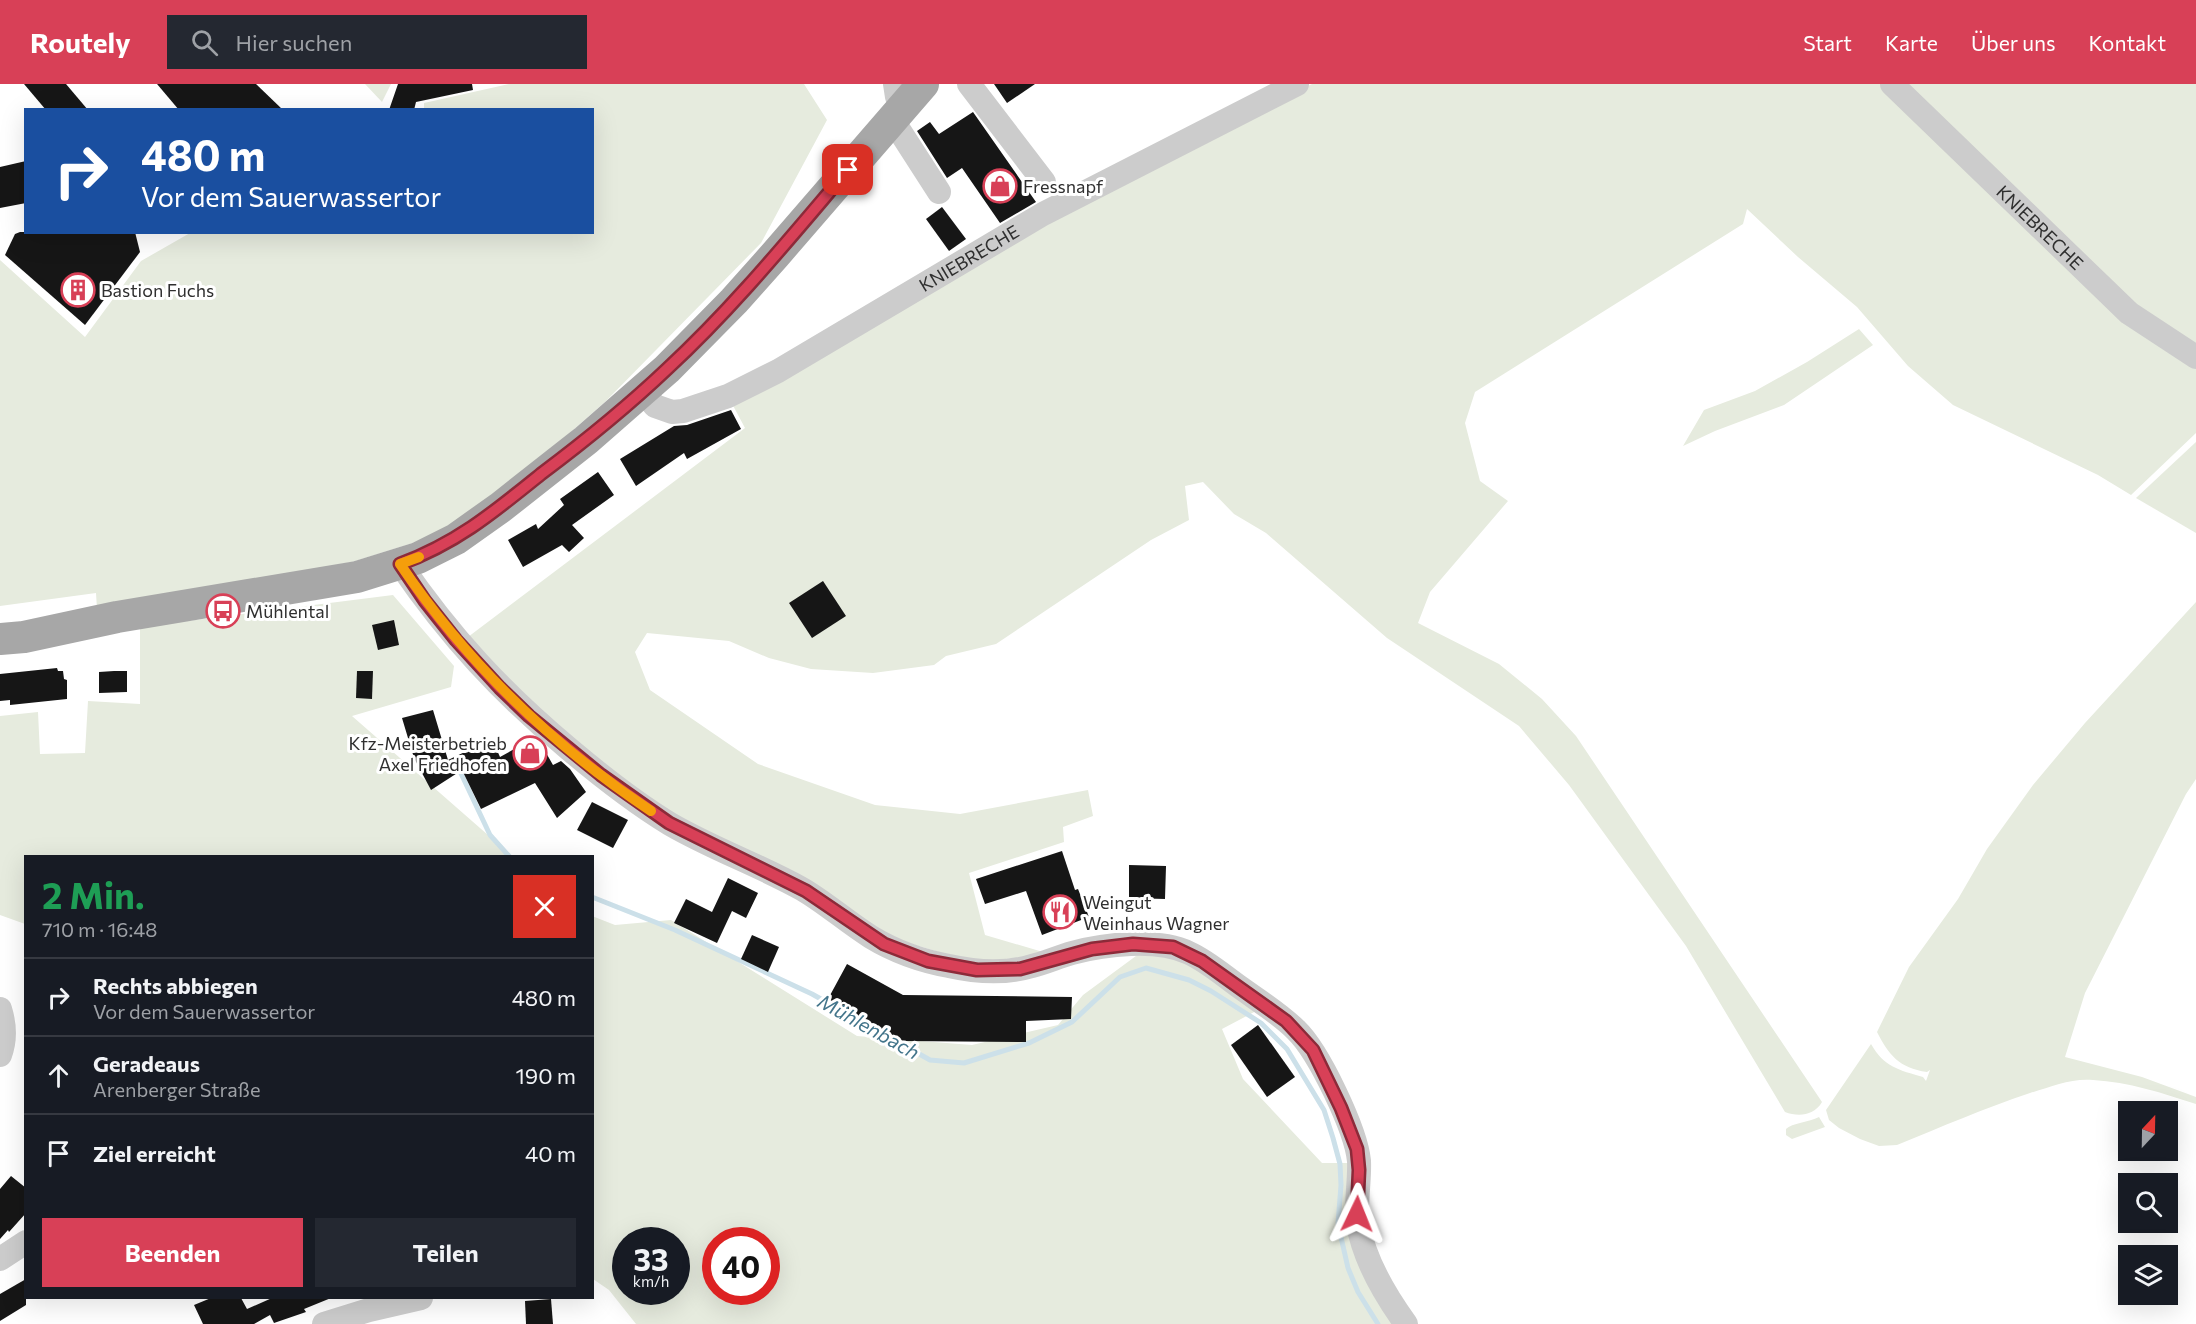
<!DOCTYPE html>
<html lang="de">
<head>
<meta charset="utf-8">
<style>
  :root { --surface:#171b24; --page:#242831; --text:#f1f3f6; --muted:#9ea1a6; --line:#363941; --accent:#d84057 }
  body { margin:0; font-family:Commissioner,sans-serif; background:var(--page); color:var(--text); height:100vh; display:flex; flex-direction:column; font-size:22px; white-space:nowrap }
  * { box-sizing:border-box; margin:0 }
  p { font-size:20px; color:var(--muted) }
  .icon { flex:none; width:33px; height:33px; fill:none; stroke:currentColor; stroke-width:2; stroke-linecap:round; stroke-linejoin:round }
  .map { position:relative; flex:1; overflow:hidden }
  .panel { position:absolute; left:24px; top:771px; width:570px; height:444px; display:flex; flex-direction:column; background:var(--surface); border-radius:0px; box-shadow:0 6px 24px #0002 }
  .panel>* { flex:none }
  .hud { position:absolute; left:24px; top:24px; width:570px; height:126px; border-radius:0px; box-shadow:0 6px 24px #0002; background:#1a4fa0; color:#fff; overflow:hidden }
  .needle { width:39px; rotate:22deg }
  .fabs { position:absolute; left:2118px; top:1017px; display:grid; gap:12px }
  .fabs a { display:grid; place-items:center; width:60px; height:60px; border-radius:0px; background:var(--surface); box-shadow:0 6px 24px #0002; font-size:30px }
  .speed { position:absolute; left:612px; top:1143px; display:flex; gap:12px; font-size:30px; font-weight:700; text-align:center }
  .speed>* { display:grid; place-content:center; width:78px; height:78px; border-radius:50%; background:var(--surface); box-shadow:0 6px 24px #0002; line-height:1 }
  .speed small { font-size:15px; font-weight:400 }
  .speed .limit { border:9px solid #d22; background:#fff; color:#111 }
  .pin { position:absolute; display:grid; place-items:center; width:51px; height:51px; color:#fff; margin:-26px; border-radius:12px; box-shadow:0 3px 9px #0006 }
  .me { position:absolute; width:66px; margin:-33px; rotate:2deg; stroke-linejoin:round; filter:drop-shadow(0 0 4px #0008) }
  .turn { display:flex; align-items:center; gap:21px; height:126px; padding:0 18px; font-size:27px }
  .turn .icon { width:78px; height:78px; stroke-width:2.5 }
  .turn b { display:block; font-size:42px; line-height:51px }
  .round { display:grid; place-items:center; flex:none; width:63px; height:63px; border-radius:0px; background:var(--page) }
  .summary { display:flex; align-items:center; justify-content:space-between; height:102px; padding:0 18px }
  h1 { font-size:36px; font-weight:700; line-height:45px; color:#1e9e55 }
  .primary-button { display:flex; gap:12px; margin-top:auto; padding:12px 18px }
  .primary-button a { flex:1; height:69px; border-radius:0px; background:var(--accent); color:#fff; font-size:24px; font-weight:700; line-height:69px; text-align:center }
  .primary-button a+a { background:var(--page); color:var(--text) }
  ul { padding:0; list-style:none }
  li { display:flex; align-items:center; gap:18px; height:78px; padding:0 18px; border-top:2px solid var(--line) }
  li div { flex:1 }
  li b { display:block; font-size:22px }
  li em { font-style:normal }
  header { display:flex; align-items:center; gap:36px; box-sizing:border-box; height:84px; padding:0 30px; background:var(--accent); color:#fff }
  header strong { font-size:28px }
  nav { display:flex; gap:33px; margin-inline-start:auto; font-size:21px }
  .search { width:420px; height:54px; background:var(--page); display:flex; align-items:center; gap:15px; box-sizing:border-box; padding:0 21px; border-radius:0px; color:var(--muted); font-size:22px }
  .map>svg:first-child { display:block }
  .green { fill:#e6ebde; fill-rule:evenodd }
  .lines { fill:none; stroke-linecap:round; stroke-linejoin:round }
  .stream { stroke:#cce0e9; stroke-width:5 }
  .building { fill:#161616 }
  .minor { stroke:#ccc; stroke-width:24 }
  .major { stroke:#a7a7a7; stroke-width:32 }
  .route-casing { stroke:#8c2a39; stroke-width:15 }
  .route { stroke:#d84057; stroke-width:10 }
  .slow { stroke:#f59e0b; stroke-width:10 }
  .labels { text-anchor:middle; dominant-baseline:central; stroke-width:6; stroke-linejoin:round; paint-order:stroke }
  .poi-label { font-size:18px; fill:#2f2f2f; stroke:#fff; text-anchor:start }
  .street-label { font-size:18px; fill:#2f2f2f; stroke:#fff }
  .water-label { font-size:20px; font-style:italic; fill:#43758b; stroke:#fff }
</style>
</head>
<body>
<header>
<strong>Routely</strong>
<div class="search"><svg class="icon" aria-label="search" viewBox="0 0 24 24"><circle cx="10" cy="10" r="6"/><path d="M15 15l6 6"/></svg>Hier suchen</div>
<nav><a>Start</a><a>Karte</a><a>Über uns</a><a>Kontakt</a></nav>
</header>
<div class="map">
<svg width="2196" height="1240" viewBox="0 0 2196 1240">
  <rect width="100%" height="100%" fill="#fff"/>
  <g class="green">
    <polygon points="365,0 391,0 382,18"/>
    <polygon points="509,0 804,0 827,36 761,159 606,317 480,428 416,458 352,478 97,525 96,509 0,522 0,176 85,253 141,177 190,149 592,148 592,26 424,26 424,19"/>
    <path d="M1312 0H2196V349L2131 411 2098 391 1953 321 1908 282 1857 223 1798 173 1747 125 1743 140 1475 308 1465 339 1480 397 1508 417 1430 508 1418 539 1499 580 1542 615 1576 652 1822 1018C1814 1032 1798 1033 1785 1028L1686 862 1569 701 1519 642 1387 554 1266 449 1234 430 1203 398 1185 402 1189 436 1151 456 996 560 946 572 934 581 873 589 811 585 769 574 729 557 647 549 635 568 650 606 758 680 875 721 960 730 1088 706 1093 732 1063 743 1064 758 969 789 985 851 1043 868 1027 873 985 877 959 874 902 857 654 720 541 631 468 553 745 344 729 314 1144 82Z"/>
    <polygon points="1859,245 1873,261 1784,321 1715,347 1683,362 1704,326 1755,307 1807,278"/>
    <polygon points="2196,358 2196,449 2136,414"/>
    <polygon points="393,511 454,582 451,603 352,632 512,772 26,772 25,840 0,831 0,632 38,628 40,670 85,669 88,617 140,620 140,543"/>
    <path d="M2196 518V695L2186 710 2085 909 2065 973 2142 993 2196 1013V1020C2162 1009 2129 998 2093 996 2071 994 2051 1003 2030 1009 1985 1024 1941 1043 1897 1061L1879 1062 1860 1055 1839 1044 1829 1036 1826 1026 1871 960C1884 983 1899 986 1923 993L1926 997 1930 986 1927 988C1899 984 1889 971 1877 948L1909 883 1958 815 1987 765 2033 701 2085 639Z"/>
    <path d="M592 832 615 841 671 836 857 952 972 961 1058 941 1083 911 1140 869 1176 872 1258 926 1222 945 1243 995 1322 1079H1354L1396 1240H636L609 1206 593 1195ZM626 1156H676V1208H626ZM716 1156H766V1208H716Z"/>
    <path d="M1819 1033 1825 1043 1792 1055 1786 1051V1045C1792 1039 1809 1038 1819 1033Z"/>
  </g>
  <g class="lines">
    <g class="stream">
      <polyline points="457,681 490,751 509,772"/>
      <polyline points="592,813 675,846 812,910 930,976 964,979 1029,959 1072,938 1120,893 1146,884 1189,896 1211,907 1261,939 1287,965 1324,1026 1333,1054 1340,1080 1341,1101 1338,1140 1348,1184 1358,1208 1378,1240"/>
    </g>
  </g>
  <g class="building">
    <polygon points="24,0 66,0 88,26 46,26"/>
    <polygon points="157,0 256,0 283,26 179,26"/>
    <polygon points="398,0 472,0 473,6 416,18 414,26 389,26"/>
    <polygon points="994,0 1035,0 1007,19"/>
    <polygon points="973,28 1036,118 1000,139 962,84 947,94 917,47 930,38 939,50"/>
    <polygon points="26,77 26,119 0,124 0,83"/>
    <polygon points="942,123 966,155 949,167 926,135"/>
    <polygon points="20,148 135,148 140,168 85,241 5,171 15,150"/>
    <polygon points="731,326 741,345 687,375 684,369 636,402 620,375 674,342 687,341"/>
    <polygon points="598,388 614,411 572,441 584,454 569,468 562,461 523,483 508,456 536,440 538,445 564,421 560,415"/>
    <polygon points="823,497 846,532 812,554 789,519"/>
    <polygon points="394,536 399,561 378,566 372,541"/>
    <polygon points="57,584 58,587 63,587 64,595 67,596 67,615 10,621 10,616 0,617 0,590"/>
    <polygon points="114,587 127,587 127,608 99,609 99,588"/>
    <polygon points="357,587 373,587 372,615 356,614"/>
    <polygon points="433,626 448,676 492,655 500,673 534,654 541,660 553,681 561,677 570,685 586,708 557,734 535,699 481,725 462,686 431,706 414,674 402,634"/>
    <polygon points="592,718 628,736 613,764 577,746"/>
    <polygon points="1062,767 1075,806 1078,805 1089,833 1042,851 1026,807 985,820 976,795"/>
    <polygon points="1129,781 1166,782 1165,815 1129,814"/>
    <polygon points="728,794 758,809 746,834 732,827 717,859 674,839 686,815 712,828"/>
    <polygon points="752,851 779,863 768,888 741,875"/>
    <polygon points="847,880 903,911 1072,913 1071,935 1026,937 1026,958 903,957 828,915"/>
    <polygon points="1258,941 1295,993 1267,1013 1231,961"/>
    <polygon points="11,1092 26,1104 26,1129 9,1148 8,1146 0,1155 0,1105"/>
    <polygon points="26,1195 26,1221 0,1237 0,1210"/>
    <polygon points="211,1214 241,1214 247,1225 272,1214 331,1214 304,1225 306,1228 274,1239 270,1231 254,1240 203,1240 194,1221"/>
    <polygon points="551,1215 553,1240 526,1240 525,1217"/>
  </g>
  <g class="lines">
    <g class="minor">
      <polyline points="895,0 897,13 904,22"/>
      <polyline points="969,0 1044,98"/>
      <path id="s1" d="M1892 0 2129 229 2196 273"/>
      <polyline points="892,35 939,108"/>
      <path id="s2" d="M642 307 655 322 672 328 683 327 728 312 778 287 1043 130 1297 0"/>
      <path d="M400 480C450 553 502 609 569 665 601 692 634 718 670 740 713 765 759 781 802 805 826 819 847 838 871 853 894 867 922 877 949 882 976 888 1005 890 1032 882 1045 879 1058 873 1072 869 1105 860 1157 854 1189 869 1207 877 1224 892 1241 904 1259 917 1280 930 1296 946 1319 968 1356 1046 1359 1077 1360 1098 1355 1119 1358 1140 1364 1175 1385 1211 1406 1240"/>
      <path d="M0 925C5 941 6 955 0 971"/>
      <polyline points="0,1175 26,1158"/>
      <polyline points="324,1240 369,1226 421,1214"/>
    </g>
    <polyline class="major" points="0,555 24,553 117,533 357,493 418,474 456,455 501,423 586,356 667,285 734,217 775,171 923,0"/>
  </g>
  <g class="lines">
    <g class="route-casing">
      <path id="route" d="M848 86C790 154 733 224 667 285 627 323 585 357 541 390 494 428 457 459 400 480L425 517 456 556 500 604 529 632 601 691 669 739 806 807 884 860 928 877 977 886 1020 885 1092 865 1133 860 1173 863 1202 877 1286 937 1313 966 1341 1024 1357 1065 1359 1086 1357 1130"/>
    </g>
    <use href="#route" class="route"/>
    <path class="slow" d="M419 473 400 480C467 579 552 661 651 727"/>
  </g>
  <defs>
    <g id="shop-ring" transform="scale(1.725)"><circle r="9.5" fill="#fff" stroke="#d84057" stroke-width="1.5"/><path d="M-5-2.5h2.3a2.7 3.5 0 0 1 5.4 0H5L5.5 6h-11ZM-1.5-2.5h3a1.5 2.3 0 0 0-3 0Z" fill="#d84057"/></g>
    <g id="building-ring" transform="scale(1.725)"><circle r="9.5" fill="#fff" stroke="#d84057" stroke-width="1.5"/><path d="M-4-6H4V6H1V3H-1V6H-4ZM-2.5-4.3h1.7v1.8h-1.7ZM.8-4.3h1.7v1.8H.8ZM-2.5-1h1.7V.8h-1.7ZM.8-1h1.7V.8H.8Z" fill="#d84057"/></g>
    <g id="bus-ring" transform="scale(1.725)"><circle r="9.5" fill="#fff" stroke="#d84057" stroke-width="1.5"/><path d="M-5-6H5V4H4V6H2V4H-2V6H-4V4H-5ZM-3.5-4V0h7V-4ZM-3.5 1.2v1.5H-2V1.2ZM2 1.2v1.5H3.5V1.2Z" fill="#d84057"/></g>
    <g id="restaurant-ring" transform="scale(1.725)"><circle r="9.5" fill="#fff" stroke="#d84057" stroke-width="1.5"/><path d="M-5-6h1v4h1v-4h1v4h1v-4h1v5L-1.5 .5V6h-2V.5L-5-1ZM5-6V6H3V1.5H1.5Q1.5-4 5-6Z" fill="#d84057"/></g>
  </defs>
  <g fill-rule="evenodd">
    <use href="#shop-ring" x="1000" y="102"/>
    <use href="#building-ring" x="78" y="206"/>
    <use href="#bus-ring" x="223" y="527"/>
    <use href="#shop-ring" x="530" y="669"/>
    <use href="#restaurant-ring" x="1060" y="828"/>
  </g>
  <g class="labels">
    <g class="poi-label">
      <text x="1023" y="102">Fressnapf</text>
      <text x="101" y="206">Bastion Fuchs</text>
      <text x="246" y="527">Mühlental</text>
      <text x="507" y="659" text-anchor="end">Kfz-Meisterbetrieb<tspan x="507" dy="21">Axel Friedhofen</tspan></text>
      <text x="1083" y="818">Weingut<tspan x="1083" dy="21">Weinhaus Wagner</tspan></text>
    </g>
    <g class="street-label">
      <text stroke="none"><textPath href="#s1" startOffset="206">KNIEBRECHE</textPath></text>
      <text stroke="none"><textPath href="#s2" startOffset="374">KNIEBRECHE</textPath></text>
    </g>
    <g class="water-label">
      <text transform="translate(869 942) rotate(29)">Mühlenbach</text>
    </g>
  </g>
</svg>
<div class="fabs">
<a><svg class="needle" viewBox="-14 -14 28 28"><path d="M0-13l5 13h-10z" fill="#e53935"/><path d="M0 13l5-13h-10z" fill="#9ea1a6"/></svg></a>
<a><svg class="icon" aria-label="search" viewBox="0 0 24 24"><circle cx="10" cy="10" r="6"/><path d="M15 15l6 6"/></svg></a>
<a><svg class="icon" aria-label="layers" viewBox="0 0 24 24"><path d="M12 4l9 5-9 5-9-5zM3 14l9 5 9-5"/></svg></a>
</div>
<div class="speed"><div>33<small>km/h</small></div><div class="limit">40</div></div>
<div class="pin" style="left:848px;top:86px;background:#d93025"><svg class="icon" aria-label="arrive" viewBox="0 0 24 24"><path d="M6 21V4h12l-3 4 3 4H6"/></svg></div>
<svg class="me" style="left:1357px;top:1130px" viewBox="-20 -20 40 40"><path d="M0-17L14 15 0 8-14 15z" fill="#d84057" stroke="#fff" stroke-width="4"/></svg>
<div class="hud">
<div class="turn"><svg class="icon" aria-label="right" viewBox="0 0 24 24"><path d="M7 20v-9h11M14 6l5 5-5 5"/></svg><div><b>480 m</b>Vor dem Sauerwassertor</div></div>
</div>
<section class="panel">
<div class="summary"><div><h1>2 Min.</h1><p>710 m · 16:48</p></div><a class="round" style="background:#d93025;color:#fff"><svg class="icon" aria-label="close" viewBox="0 0 24 24"><path d="M6 6l12 12M18 6L6 18"/></svg></a></div>
<ul>
<li><svg class="icon" aria-label="right" viewBox="0 0 24 24"><path d="M7 20v-9h11M14 6l5 5-5 5"/></svg><div><b>Rechts abbiegen</b><p>Vor dem Sauerwassertor</p></div><em>480 m</em></li>
<li><svg class="icon" aria-label="ahead" viewBox="0 0 24 24"><path d="M12 20V5M6 11l6-6 6 6"/></svg><div><b>Geradeaus</b><p>Arenberger Straße</p></div><em>190 m</em></li>
<li><svg class="icon" aria-label="arrive" viewBox="0 0 24 24"><path d="M6 21V4h12l-3 4 3 4H6"/></svg><div><b>Ziel erreicht</b></div><em>40 m</em></li>
</ul>
<div class="primary-button"><a>Beenden</a><a>Teilen</a></div>
</section>
</div>
</body>
</html>
